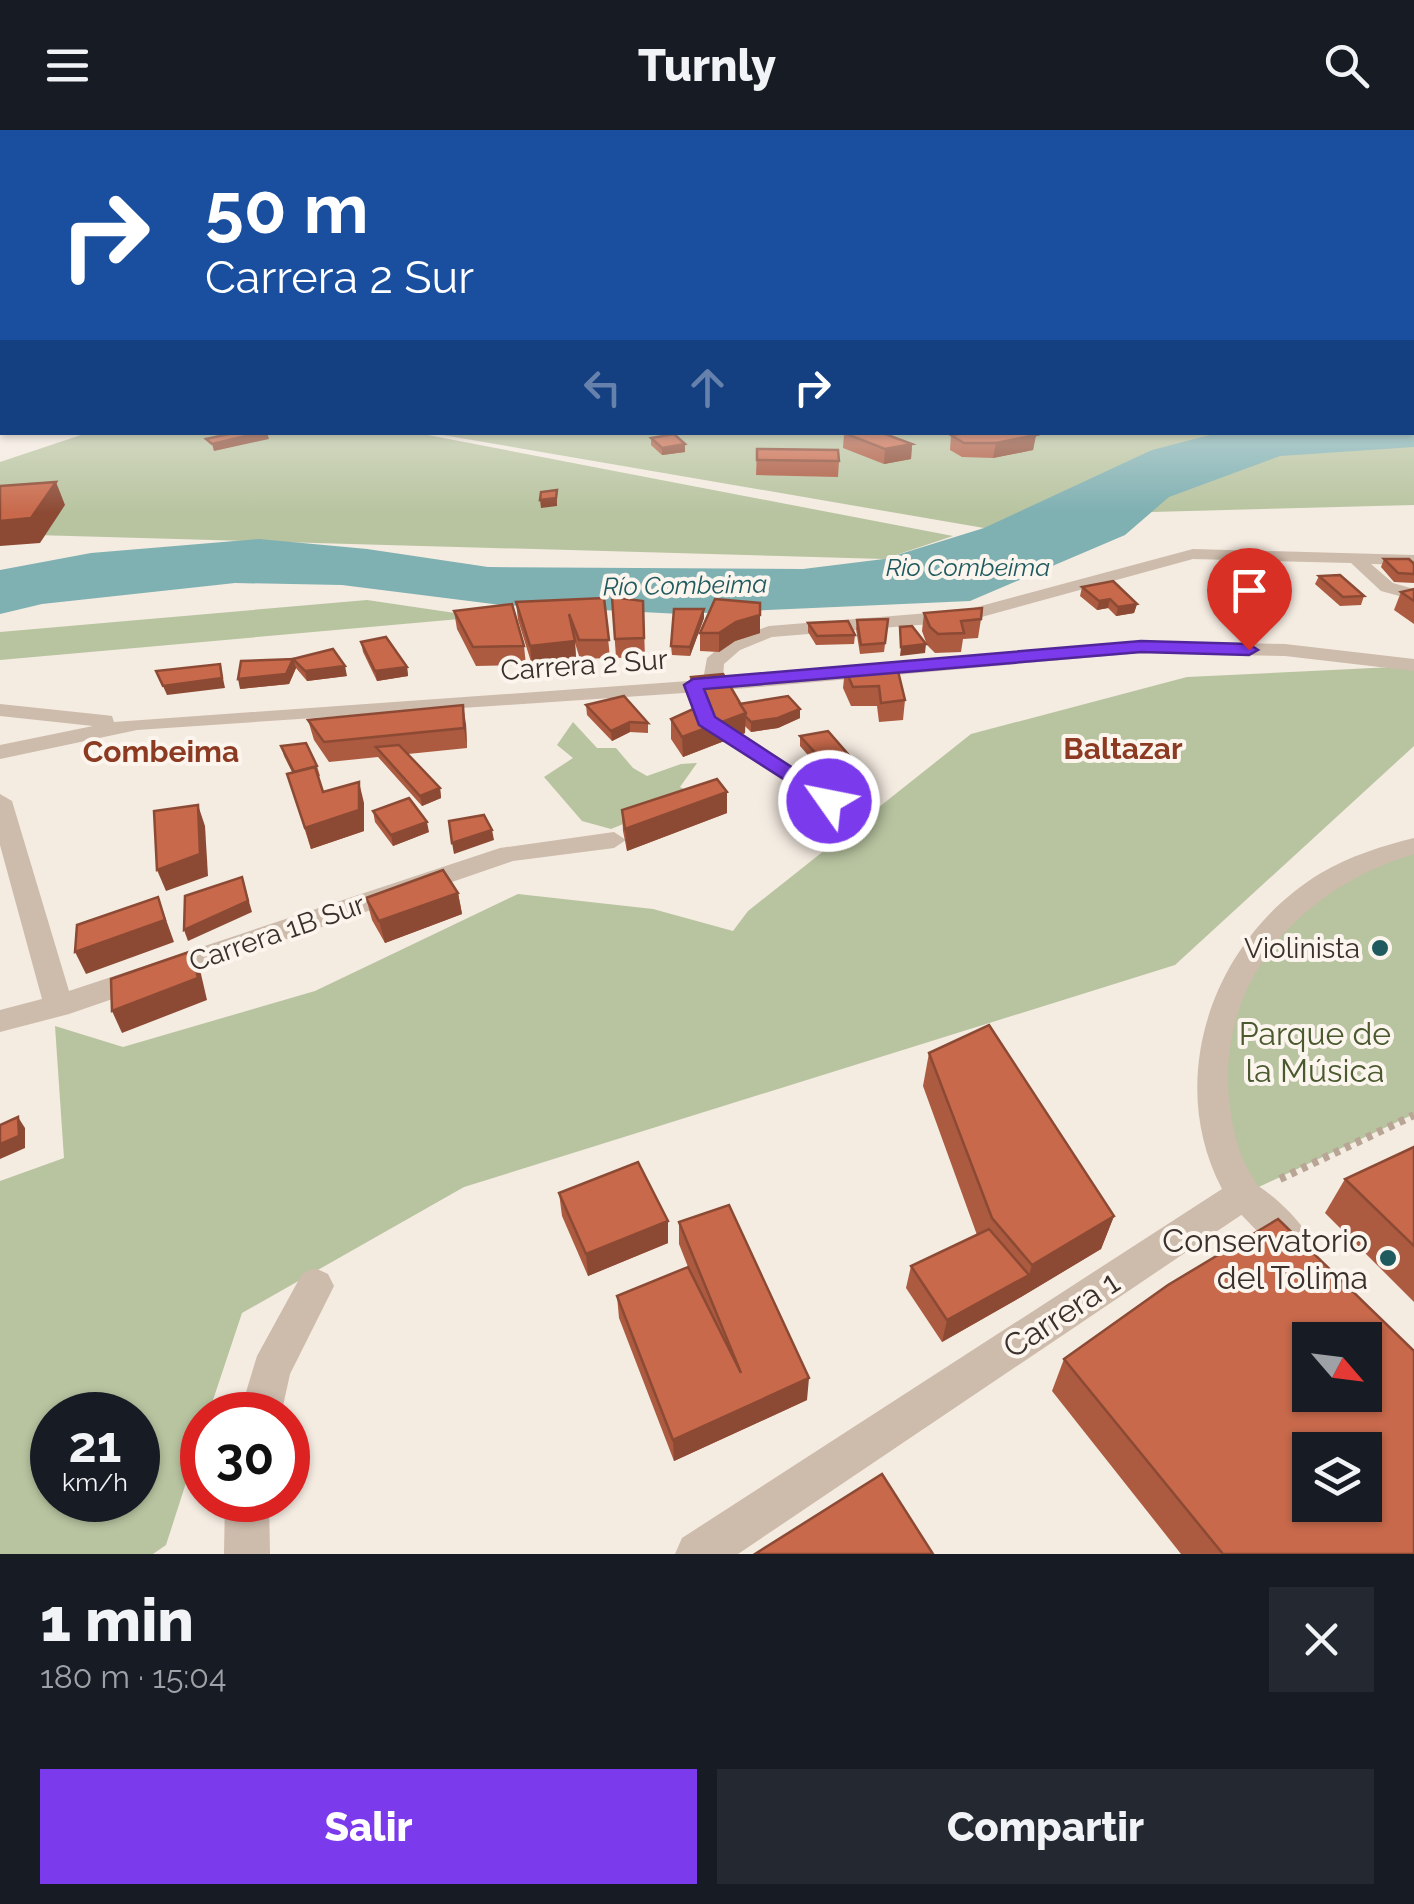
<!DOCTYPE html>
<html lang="es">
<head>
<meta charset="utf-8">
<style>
  :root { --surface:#171b24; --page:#242831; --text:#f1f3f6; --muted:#9ea1a6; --accent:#7c3aed }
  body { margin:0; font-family:Raleway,sans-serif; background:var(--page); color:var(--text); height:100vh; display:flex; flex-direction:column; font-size:38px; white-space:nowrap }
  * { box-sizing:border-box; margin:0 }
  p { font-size:32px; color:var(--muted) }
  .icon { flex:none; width:55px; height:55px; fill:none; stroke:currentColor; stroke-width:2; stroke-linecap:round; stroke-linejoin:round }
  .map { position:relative; height:1424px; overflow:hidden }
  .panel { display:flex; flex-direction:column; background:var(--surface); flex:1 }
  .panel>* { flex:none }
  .top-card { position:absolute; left:0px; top:0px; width:1415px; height:305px; box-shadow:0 2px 8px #0004; background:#1a4fa0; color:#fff; overflow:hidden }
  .needle { width:65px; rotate:118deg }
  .tools { position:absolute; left:1292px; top:1192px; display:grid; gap:20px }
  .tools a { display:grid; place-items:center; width:90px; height:90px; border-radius:0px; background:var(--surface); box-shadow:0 2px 8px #0004; font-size:50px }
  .speed { position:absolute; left:30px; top:1262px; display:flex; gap:20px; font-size:50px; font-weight:700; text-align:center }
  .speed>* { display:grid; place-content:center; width:130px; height:130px; border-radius:50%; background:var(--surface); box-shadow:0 2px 8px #0004; line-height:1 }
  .speed small { font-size:25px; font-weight:400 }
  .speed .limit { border:15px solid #d22; background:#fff; color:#111 }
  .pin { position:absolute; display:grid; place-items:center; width:85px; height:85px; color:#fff; margin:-102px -42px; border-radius:50% 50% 50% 0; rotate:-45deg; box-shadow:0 0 10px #0007 }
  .pin .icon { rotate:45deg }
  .me { position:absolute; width:110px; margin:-55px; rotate:303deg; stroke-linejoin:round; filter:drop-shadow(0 0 8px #0008) }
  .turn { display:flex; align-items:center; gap:35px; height:210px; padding:0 40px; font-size:45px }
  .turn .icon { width:130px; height:130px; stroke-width:2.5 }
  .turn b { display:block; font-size:70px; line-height:85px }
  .lanes { display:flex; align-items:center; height:95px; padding:0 40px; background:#0003; justify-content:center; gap:50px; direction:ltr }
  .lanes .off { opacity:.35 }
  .round { display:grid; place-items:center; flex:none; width:105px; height:105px; border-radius:0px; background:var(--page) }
  .summary { display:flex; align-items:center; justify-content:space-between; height:170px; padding:0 40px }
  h1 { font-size:60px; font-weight:800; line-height:75px }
  .button { display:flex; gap:20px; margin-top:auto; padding:20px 40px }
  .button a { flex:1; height:115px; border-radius:0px; background:var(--accent); color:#fff; font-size:40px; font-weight:800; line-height:115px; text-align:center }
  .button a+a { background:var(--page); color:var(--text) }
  header { display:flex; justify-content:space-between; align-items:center; height:130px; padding:0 40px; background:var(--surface); font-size:45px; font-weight:800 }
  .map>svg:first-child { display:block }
  .green { fill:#b8c4a0; fill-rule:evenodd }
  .water { fill:#7fb0b2 }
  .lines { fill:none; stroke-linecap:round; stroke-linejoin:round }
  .path { stroke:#b9a596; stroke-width:8; stroke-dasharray:6 6; stroke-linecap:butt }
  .minor { fill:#cdbbac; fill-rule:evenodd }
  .tertiary { fill:#cdbbac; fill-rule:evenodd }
  .wall { fill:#ac5a40 }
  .shaded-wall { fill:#8c4a34 }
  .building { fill:#c8694b; stroke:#8c4a34; stroke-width:2.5; fill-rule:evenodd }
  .route { fill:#7c3aed; stroke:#51269a; stroke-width:2.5 }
  .poi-dot { fill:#1f5a5e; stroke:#fbf5ee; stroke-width:4 }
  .labels { text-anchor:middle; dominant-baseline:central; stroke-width:8; stroke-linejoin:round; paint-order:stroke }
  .far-water-label { font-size:25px; font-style:italic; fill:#1f5a5e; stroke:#fbf5ee }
  .street-label { font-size:28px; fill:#3b302b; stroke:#fbf5ee }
  .poi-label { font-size:28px; fill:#3b302b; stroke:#fbf5ee; text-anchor:end }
  .neighbourhood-label { font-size:30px; font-weight:bold; fill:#8c3b22; stroke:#fbf5ee }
  .near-park-label { font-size:32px; fill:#4a5a2e; stroke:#fbf5ee }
  .near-poi-label { font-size:32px; fill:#3b302b; stroke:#fbf5ee; text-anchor:end }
  .near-street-label { font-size:32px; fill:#3b302b; stroke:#fbf5ee }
</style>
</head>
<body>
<header><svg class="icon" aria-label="menu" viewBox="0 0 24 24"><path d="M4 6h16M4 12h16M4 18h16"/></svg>Turnly<svg class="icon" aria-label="search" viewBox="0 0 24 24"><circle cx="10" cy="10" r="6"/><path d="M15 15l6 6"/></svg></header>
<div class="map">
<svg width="1414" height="1424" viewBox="0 0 1414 1424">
  <rect width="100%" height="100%" fill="#f4ebe1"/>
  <g class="green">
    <polygon points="1414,184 1414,375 1151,382 984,398 431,303 1412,302"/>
    <polygon points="412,302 953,406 884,429 0,404 0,332 87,303"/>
    <polygon points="367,470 482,487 0,530 0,502"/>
    <path d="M1414 536V616L1175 835 464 1057 242 1183 208 1285H202V1303L166 1415 153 1424H0V1051L64 1028 55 896 123 917 315 861 518 764 653 779 733 801 748 781 971 604 1187 547ZM52 1285H138V1370H52Z"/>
    <polygon points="573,592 597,618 616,618 633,638 647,646 681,634 697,633 680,657 695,665 611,699 582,691 544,647 573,628 557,615"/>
    <polygon points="1414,716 1414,984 1244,1064 1216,905 1277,789"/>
  </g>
  <polygon class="water" points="1414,293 1414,317 1280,326 1169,367 1125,405 970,471 681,484 501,475 342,455 235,453 42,474 0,484 0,440 91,423 259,409 367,419 488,437 803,439 884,429 984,398 1152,320 1210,305 1412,302"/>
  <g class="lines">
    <polyline class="path" points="1280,1049 1414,985"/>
    <g class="minor">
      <rect x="0" y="257" width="2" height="8"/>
      <polygon points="1193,419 1414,425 1414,435 1371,434 1393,453 1414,459 1414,470 1381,461 1351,433 1193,429 967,491 772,507 740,520 724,534 723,548 1141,511 1285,514 1414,529 1414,541 1285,526 1141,523 713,561 137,600 0,629 0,615 93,596 0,586 0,574 104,585 112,586 114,592 703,550 707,528 726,512 769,496 966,480"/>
      <polygon points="705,582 713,583 841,671 837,676 821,676 697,593 694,588"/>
      <polygon points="0,664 12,671 69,861 500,718 614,702 626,710 614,718 513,731 69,884 0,902 0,880 42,869 0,715"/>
      <path d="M1244 1049C1269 1058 1304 1093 1315 1117L1310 1129 1297 1133 1284 1129 1232 1075 1226 1064 1232 1053Z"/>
      <polygon points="315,1138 328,1144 334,1156 290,1244 281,1285 239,1285 257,1226 302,1144"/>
      <polygon points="225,1370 269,1370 270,1424 224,1424"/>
    </g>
    <path class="tertiary" d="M1414 708V724C1283 764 1198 876 1238 1016 1243 1034 1254 1048 1262 1064L1256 1075 738 1424H675L682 1408 1222 1059C1163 946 1215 807 1321 743 1350 726 1382 716 1414 708Z"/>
  </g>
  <g class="wall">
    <polygon points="844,303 912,314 911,329 884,334 843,318"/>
    <polygon points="951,305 1036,305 1033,320 993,328 962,327 950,320"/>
    <polygon points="651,308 685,314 685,322 662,325 651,315"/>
    <polygon points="757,319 839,331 838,347 756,345"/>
    <polygon points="1384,429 1413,433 1414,430 1414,453 1394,452 1381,437"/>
    <polygon points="1319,446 1364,466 1361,475 1340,476 1315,454"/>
    <polygon points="1082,457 1137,474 1134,483 1116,486 1108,478 1097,480 1080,466"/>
    <polygon points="1414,459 1414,494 1394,480 1401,462"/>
    <polygon points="612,467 643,471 645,527 616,528"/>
    <polygon points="604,468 610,528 580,529 575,513 576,529 532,535 518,490 516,472"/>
    <polygon points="704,479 704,488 690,526 672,525 671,516"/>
    <polygon points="454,481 524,516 526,535 476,536 457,499"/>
    <polygon points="924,483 981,489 978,508 963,509 961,522 935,523 927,515 922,501"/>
    <polygon points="888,489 884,522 860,524 856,499 857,490"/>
    <polygon points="808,493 855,505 854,514 816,515 808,502"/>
    <polygon points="700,503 760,503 735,511 719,522 700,521"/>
    <polygon points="361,512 407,537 408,546 377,551 363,522"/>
    <polygon points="293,529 347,546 307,551 296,538 289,554 240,559"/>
    <polygon points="845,539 905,570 903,590 879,592 877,576 851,576 843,558"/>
    <polygon points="691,547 740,574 800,588 778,598 751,602 745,596 745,603 683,627 671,609 671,589 695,578 692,567"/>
    <polygon points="586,575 648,593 648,603 630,602 612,611 587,585"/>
    <polygon points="308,590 466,594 467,618 408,624 440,658 441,668 422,676 378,627 329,632 314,610"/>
    <polygon points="800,606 852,640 828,648 800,616"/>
    <polygon points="281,616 317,636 320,646 318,647 323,662 364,673 364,701 311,719 287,644 292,642 284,626"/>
    <polygon points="727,662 727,683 627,721 623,701 622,680"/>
    <polygon points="373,681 429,702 393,716 375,692"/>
    <polygon points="458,763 462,784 385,813 372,790 366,768"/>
    <polygon points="929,923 1114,1086 1101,1119 1021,1167 942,1212 906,1158 911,1136 977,1105 923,956"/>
    <polygon points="1414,1017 1414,1172 1325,1083 1345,1049"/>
    <polygon points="559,1063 668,1091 668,1113 588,1146 562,1086"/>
    <polygon points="679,1092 807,1270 674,1331 619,1188 617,1166 690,1142 679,1114"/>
    <polygon points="1064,1229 1414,1424 1181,1424 1052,1261"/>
  </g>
  <g class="shaded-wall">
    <polygon points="267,302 269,309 214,321 212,314"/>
    <polygon points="1036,305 1033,320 993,328 996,313"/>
    <polygon points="685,314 685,322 662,325 662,318"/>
    <polygon points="912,314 911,329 884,334 885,319"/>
    <polygon points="56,352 65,375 40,413 0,416 0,391"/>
    <polygon points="557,360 557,376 541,378 540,370"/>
    <polygon points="1110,469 1108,478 1097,480 1099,471"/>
    <polygon points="1137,474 1134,483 1116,486 1118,477"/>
    <polygon points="704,479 704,488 690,526 690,517"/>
    <polygon points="760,485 760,503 735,511 719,522 719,503 736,492"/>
    <polygon points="575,511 576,529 532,535 530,516"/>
    <polygon points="926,514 925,523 900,526 901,517"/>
    <polygon points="293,529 296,538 289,554 240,559 238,549"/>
    <polygon points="220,534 225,558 167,565 163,556"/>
    <polygon points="345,536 347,546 307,551 305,541"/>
    <polygon points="407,537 408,546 377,551 375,541"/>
    <polygon points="463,575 466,594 467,618 464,598"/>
    <polygon points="800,579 800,588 778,598 751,602 751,592"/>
    <polygon points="746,583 745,603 683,627 682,607"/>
    <polygon points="630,592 630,602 612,611 611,601"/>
    <polygon points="853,630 852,640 828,648 829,638"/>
    <polygon points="359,652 364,673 364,701 311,719 305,698"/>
    <polygon points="440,658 441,668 422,676 420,666"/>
    <polygon points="727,662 727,683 627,721 625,699"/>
    <polygon points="198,675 205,696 208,746 166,761 157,740"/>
    <polygon points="427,692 429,702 393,716 391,705"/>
    <polygon points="492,700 494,710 454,724 452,713"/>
    <polygon points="242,747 252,782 188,811 184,800"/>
    <polygon points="458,763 462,784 385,813 379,791"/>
    <polygon points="158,767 174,812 86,844 75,822"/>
    <polygon points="192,821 201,844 207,870 122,903 112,881"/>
    <polygon points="18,987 25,998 25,1018 0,1029 0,1014"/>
    <polygon points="1114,1086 1101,1119 1021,1167 942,1212 947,1190 1029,1145 1032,1135"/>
    <polygon points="668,1091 668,1113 588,1146 586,1124"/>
    <polygon points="809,1248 807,1270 674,1331 673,1310"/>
  </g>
  <g class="building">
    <polygon points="238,302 264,302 212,314 206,309"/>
    <polygon points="850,302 880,302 912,314 885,319 844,303"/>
    <polygon points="974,302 1029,302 1036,305 996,313 964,313 951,305"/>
    <polygon points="674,304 685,314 662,318 651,308"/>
    <polygon points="757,319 838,320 839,331 757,330"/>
    <polygon points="56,352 31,388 0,391 0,356"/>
    <polygon points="557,360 556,368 540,370 541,362"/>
    <polygon points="1384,429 1409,429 1414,434 1414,444 1398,443"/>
    <polygon points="1340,445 1364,466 1343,467 1319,446"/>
    <polygon points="1113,451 1137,474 1118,477 1110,469 1099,471 1082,457"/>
    <polygon points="1414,459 1414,471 1401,462"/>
    <polygon points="612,467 643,471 644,508 615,509"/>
    <polygon points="604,468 609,510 579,510 569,484 575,511 530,516 516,472"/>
    <polygon points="715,469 760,473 760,485 736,492 719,503 700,503"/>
    <polygon points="512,474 524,516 473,517 454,481"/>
    <polygon points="982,478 981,489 961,491 964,503 938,504 930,497 924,483"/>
    <polygon points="674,479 704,479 690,517 671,516"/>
    <polygon points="888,489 885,513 861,515 857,490"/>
    <polygon points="848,491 855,505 817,506 808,493"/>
    <polygon points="912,496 926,514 901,517 900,497"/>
    <polygon points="386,507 407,537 375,541 361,512"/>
    <polygon points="333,519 345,536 305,541 293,529"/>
    <polygon points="293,529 286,544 238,549 241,531"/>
    <polygon points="220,534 222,548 163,556 156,541"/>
    <polygon points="897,537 905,570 881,573 879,556 853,557 845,539"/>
    <polygon points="723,544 746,583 682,607 671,589 700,576 691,547"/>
    <polygon points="624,566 648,593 630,592 611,601 586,575"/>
    <polygon points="788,566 800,579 778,588 751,592 745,586 746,583 740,574"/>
    <polygon points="463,575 464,598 324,612 308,590"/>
    <polygon points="828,601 853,630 829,638 800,606"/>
    <polygon points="306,613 317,636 294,642 281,616"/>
    <polygon points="399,615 440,658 420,666 376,617"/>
    <polygon points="315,637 323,662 359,652 359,680 305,698 287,644"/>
    <polygon points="717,649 727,662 625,699 622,680"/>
    <polygon points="409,668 427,692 391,705 373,681"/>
    <polygon points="198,675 200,724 157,740 154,681"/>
    <polygon points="484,685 492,700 452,713 449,691"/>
    <polygon points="443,740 458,763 379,791 366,768"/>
    <polygon points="242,747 248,771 184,800 185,766"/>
    <polygon points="158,767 165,790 75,822 77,795"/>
    <polygon points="192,821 198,848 112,881 111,849"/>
    <polygon points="989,895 1114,1086 1032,1135 992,1088 929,923"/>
    <polygon points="18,987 19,1006 0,1014 0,995"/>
    <polygon points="1414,1017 1414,1116 1345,1049"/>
    <polygon points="638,1032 668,1091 586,1124 559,1063"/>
    <polygon points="729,1075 809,1248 673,1310 617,1166 688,1137 741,1243 679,1092"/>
    <path d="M1278 1089 1414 1221V1424H1223L1064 1229 1168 1155ZM1310 1210H1365V1265H1310ZM1310 1320H1365V1375H1310Z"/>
    <polygon points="989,1099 1029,1145 947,1190 911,1136"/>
    <polygon points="882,1344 933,1424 755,1424"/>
  </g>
  <linearGradient id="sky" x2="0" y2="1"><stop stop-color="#7eb2d2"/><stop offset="0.48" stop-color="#faf6f2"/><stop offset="1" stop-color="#faf6f2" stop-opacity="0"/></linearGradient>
  <rect width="1414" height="383" fill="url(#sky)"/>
  <polygon class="route" points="1141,511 1249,514 1258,520 1249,525 1141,522 704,559 715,587 836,666 840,671 836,676 829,678 699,595 684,555 693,549"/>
  <g class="poi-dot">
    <circle cx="1380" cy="818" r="10"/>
    <circle cx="1388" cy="1128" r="10"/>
  </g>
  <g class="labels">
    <g class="far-water-label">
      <text x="968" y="437">Rio Combeima</text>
      <text transform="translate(685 455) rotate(-1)">Río Combeima</text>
    </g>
    <g class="street-label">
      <text transform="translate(584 535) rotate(-4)">Carrera 2 Sur</text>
      <text transform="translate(277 803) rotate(-19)">Carrera 1B Sur</text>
    </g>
    <g class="poi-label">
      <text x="1360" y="818">Violinista</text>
    </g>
    <g class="neighbourhood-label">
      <text x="1123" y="618">Baltazar</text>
      <text x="161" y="621">Combeima</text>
    </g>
    <g class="near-park-label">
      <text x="1315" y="903">Parque de<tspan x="1315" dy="37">la Música</tspan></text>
    </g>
    <g class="near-poi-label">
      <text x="1368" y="1110">Conservatorio<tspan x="1368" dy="37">del Tolima</tspan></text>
    </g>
    <g class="near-street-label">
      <text transform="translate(1061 1184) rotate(-33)">Carrera 1</text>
    </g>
  </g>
</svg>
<div class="tools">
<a><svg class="needle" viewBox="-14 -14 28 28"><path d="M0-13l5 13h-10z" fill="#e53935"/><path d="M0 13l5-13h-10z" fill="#9ea1a6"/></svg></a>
<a><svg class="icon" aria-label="layers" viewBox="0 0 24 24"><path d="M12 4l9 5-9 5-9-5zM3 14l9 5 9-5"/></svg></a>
</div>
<div class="speed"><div>21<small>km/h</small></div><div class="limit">30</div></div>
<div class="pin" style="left:1249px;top:520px;background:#d93025"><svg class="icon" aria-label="arrive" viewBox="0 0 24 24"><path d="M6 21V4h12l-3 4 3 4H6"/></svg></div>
<svg class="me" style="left:829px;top:671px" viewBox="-20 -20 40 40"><circle r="17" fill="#7c3aed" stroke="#fff" stroke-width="3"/><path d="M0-11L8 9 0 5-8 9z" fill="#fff"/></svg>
<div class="top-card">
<div class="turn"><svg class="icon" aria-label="right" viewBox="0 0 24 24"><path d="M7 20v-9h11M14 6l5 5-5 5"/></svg><div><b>50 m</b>Carrera 2 Sur</div></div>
<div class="lanes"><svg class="icon off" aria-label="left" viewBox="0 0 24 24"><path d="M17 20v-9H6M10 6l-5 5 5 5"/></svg><svg class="icon off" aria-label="ahead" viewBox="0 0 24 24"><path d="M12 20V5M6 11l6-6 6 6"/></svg><svg class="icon" aria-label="right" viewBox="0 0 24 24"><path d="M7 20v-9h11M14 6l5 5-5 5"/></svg></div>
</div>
</div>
<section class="panel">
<div class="summary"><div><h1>1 min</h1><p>180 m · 15:04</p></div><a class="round"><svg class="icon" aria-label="close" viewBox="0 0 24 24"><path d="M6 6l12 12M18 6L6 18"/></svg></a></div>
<div class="button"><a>Salir</a><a>Compartir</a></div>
</section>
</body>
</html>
